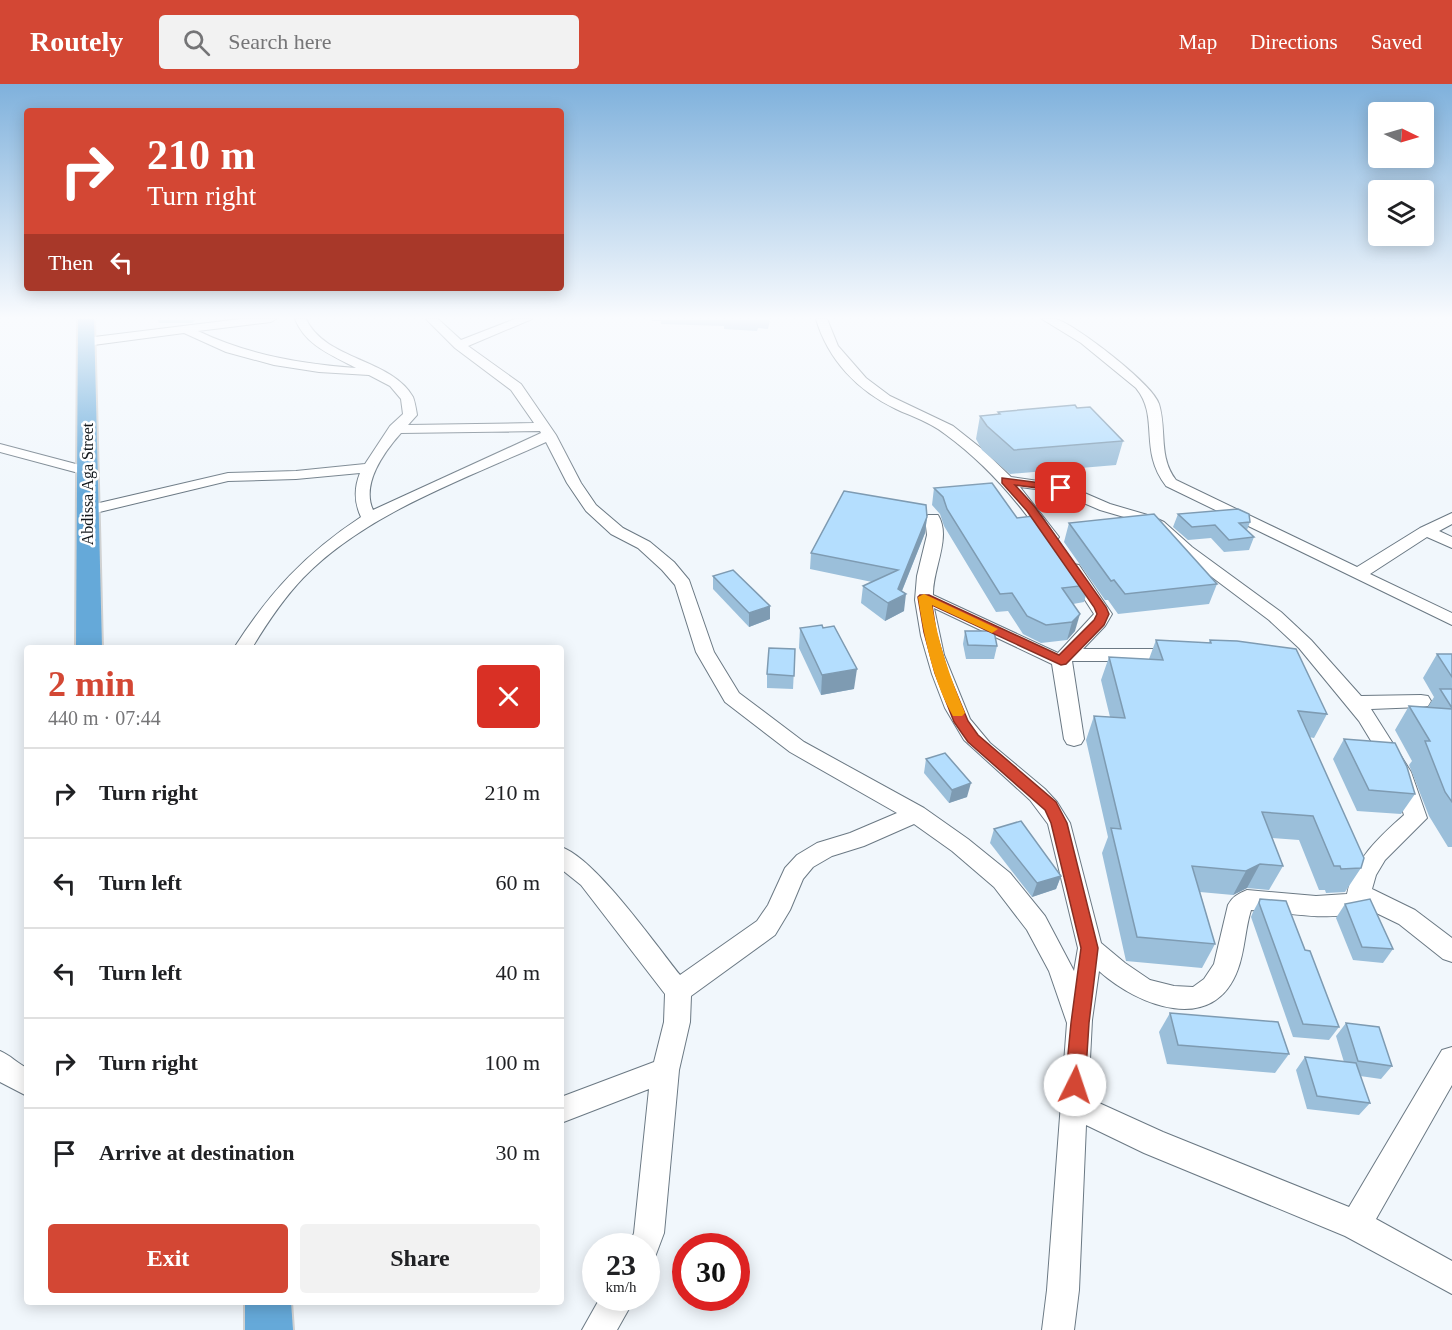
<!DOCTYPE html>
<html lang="en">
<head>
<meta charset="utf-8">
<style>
  :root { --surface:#fff; --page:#f2f2f2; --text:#202124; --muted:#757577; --line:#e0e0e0; --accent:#d34734 }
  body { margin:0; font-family:Georgia,serif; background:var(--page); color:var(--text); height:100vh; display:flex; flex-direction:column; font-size:22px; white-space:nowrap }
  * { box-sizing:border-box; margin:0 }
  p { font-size:20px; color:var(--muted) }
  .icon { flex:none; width:33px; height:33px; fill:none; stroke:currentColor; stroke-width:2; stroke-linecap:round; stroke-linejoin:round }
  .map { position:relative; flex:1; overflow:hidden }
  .panel { position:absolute; left:24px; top:561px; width:540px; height:660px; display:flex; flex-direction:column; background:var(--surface); border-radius:6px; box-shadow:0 3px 15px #0003 }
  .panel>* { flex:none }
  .banner { position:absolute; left:24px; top:24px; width:540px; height:183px; border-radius:6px; box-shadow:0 3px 15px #0003; background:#d34734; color:#fff; overflow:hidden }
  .needle { width:39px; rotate:95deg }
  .tools { position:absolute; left:1368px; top:18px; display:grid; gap:12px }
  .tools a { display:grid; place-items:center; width:66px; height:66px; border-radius:6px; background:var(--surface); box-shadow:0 3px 15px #0003; font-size:30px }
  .speed { position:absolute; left:582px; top:1149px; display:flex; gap:12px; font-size:30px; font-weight:700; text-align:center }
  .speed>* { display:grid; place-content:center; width:78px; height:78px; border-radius:50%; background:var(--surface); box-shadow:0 3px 15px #0003; line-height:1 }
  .speed small { font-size:15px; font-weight:400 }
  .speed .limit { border:9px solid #d22; background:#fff; color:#111 }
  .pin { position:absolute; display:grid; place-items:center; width:51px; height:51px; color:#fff; margin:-26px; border-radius:12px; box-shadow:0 3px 9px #0006 }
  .me { position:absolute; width:66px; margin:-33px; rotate:4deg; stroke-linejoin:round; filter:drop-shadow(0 0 4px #0008) }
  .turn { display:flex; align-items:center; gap:21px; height:126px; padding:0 24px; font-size:27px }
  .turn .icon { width:78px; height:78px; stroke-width:2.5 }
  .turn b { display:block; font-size:42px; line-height:51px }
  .then { display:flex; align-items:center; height:57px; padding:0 24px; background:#0003; gap:12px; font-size:22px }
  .round { display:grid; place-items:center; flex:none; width:63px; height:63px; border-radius:6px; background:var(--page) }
  .overview { display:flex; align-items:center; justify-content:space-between; height:102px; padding:0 24px }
  h1 { font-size:36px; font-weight:800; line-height:45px; color:var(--accent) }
  .action { display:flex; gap:12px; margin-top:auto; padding:12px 24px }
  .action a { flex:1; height:69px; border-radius:6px; background:var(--accent); color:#fff; font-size:24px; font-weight:800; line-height:69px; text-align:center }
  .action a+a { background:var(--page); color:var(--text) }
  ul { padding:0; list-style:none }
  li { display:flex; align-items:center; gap:18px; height:90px; padding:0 24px; border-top:2px solid var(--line) }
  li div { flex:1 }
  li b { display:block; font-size:22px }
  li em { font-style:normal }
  header { display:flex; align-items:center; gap:36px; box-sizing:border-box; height:84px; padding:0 30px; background:var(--accent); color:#fff }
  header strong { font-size:28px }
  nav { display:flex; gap:33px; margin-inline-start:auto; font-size:21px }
  .search { width:420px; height:54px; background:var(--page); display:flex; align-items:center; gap:15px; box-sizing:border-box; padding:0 21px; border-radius:6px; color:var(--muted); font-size:22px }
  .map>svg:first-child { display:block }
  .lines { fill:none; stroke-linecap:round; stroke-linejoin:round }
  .minor-casing { stroke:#6b7984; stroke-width:2 }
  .highway-casing { stroke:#d0d1d1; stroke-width:4 }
  .minor { fill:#fff; fill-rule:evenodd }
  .highway { fill:#65a9d9; fill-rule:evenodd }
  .wall { fill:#9bbfda }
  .shaded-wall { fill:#7e9bb2 }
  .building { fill:#b4defe; stroke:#7e9bb2; stroke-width:1.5 }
  .route { fill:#d34734; stroke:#892e22; stroke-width:1.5 }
  .slow { fill:#f59e0b }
  .labels { text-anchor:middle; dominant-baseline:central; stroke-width:5; stroke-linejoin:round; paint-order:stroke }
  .far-street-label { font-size:16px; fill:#12171b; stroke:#fff }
</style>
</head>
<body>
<header>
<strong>Routely</strong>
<div class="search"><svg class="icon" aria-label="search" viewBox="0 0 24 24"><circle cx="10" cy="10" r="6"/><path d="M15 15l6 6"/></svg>Search here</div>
<nav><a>Map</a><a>Directions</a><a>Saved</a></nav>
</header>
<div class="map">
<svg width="1452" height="1246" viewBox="0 0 1452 1246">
  <rect width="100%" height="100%" fill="#f1f7fc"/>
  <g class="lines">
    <g class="minor-casing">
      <g id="minor">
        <path d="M240 235H276L271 238 198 247C248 271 301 280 356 284 332 271 306 262 295 235H306C325 276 392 275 413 313 415 318 416 325 417 331L408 341 534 339 511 306 455 264 426 235H438L461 256 515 235H532L468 262 521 300 556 351 581 399 596 421 623 444 650 458 674 478 689 496 714 568 739 609 804 658 924 724 968 755 1010 789 1045 832 1074 887 1078 864 1048 740 1030 716 964 656 945 624 932 590 921 552 915 516 917 492 927 451 925 434 928 431H938C952 453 932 486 933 511L1058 569 1094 530 1065 485 1073 480 1079 481 1112 530 1105 542 1083 565H1178L1185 567 1187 571 1185 575 1178 577H1072L1084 655 1081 660 1074 662 1067 660 1064 655 1052 580 934 524 944 571 970 635 990 659 1045 705 1057 718 1070 739 1101 859 1125 879 1150 896 1174 902 1193 903 1204 895 1214 880 1228 821C1233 812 1238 810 1247 806L1316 812 1347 810C1354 776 1379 753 1404 731L1390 688 1359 637 1299 564 1269 536 1180 469 1152 444 1141 438 1100 426 1058 408 1020 403 1059 453 1057 456H1045C1017 416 985 379 945 350 930 338 913 333 896 325 858 307 828 276 816 235H827L838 262 866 294 890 312 953 342 982 365 1011 393 1066 401 1110 420 1151 432 1164 438 1192 463 1281 528 1311 556 1361 612 1421 611 1428 612 1431 617 1428 622 1421 623 1371 625 1411 688 1427 734 1385 776 1376 791 1372 805 1415 826 1452 854V878L1443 875 1399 840 1366 824C1334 841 1286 827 1251 826 1245 845 1245 866 1238 885 1214 952 1138 922 1099 887L1092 936 1088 1014 1163 1048 1349 1123 1442 966 1452 963V1001L1376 1135 1452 1177V1210L1345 1152 1144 1069 1086 1041 1079 1206 1074 1246H1042L1047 1206 1067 939 1049 887 1027 846 994 803 952 767 914 740 864 762 832 772 813 783 803 795 790 826 775 851 691 912 690 938 679 986 664 1149 655 1173 646 1176V1162H629L634 1149 649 1005 561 1039V1013L654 978 664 938 665 910 581 801 561 785V763C595 774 655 860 680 891L757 837 768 821 785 784 797 771 817 759 850 749 897 729 790 668 725 618 696 568 675 501 662 486 638 464 611 450 586 427 567 399 546 358C465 395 366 429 303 494 283 515 267 539 252 564H234C270 508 305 470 361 433 354 418 354 404 360 389L296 395 228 397 87 431 79 426 82 423 228 389 296 387 365 380 390 342 403 330 401 315 390 302 369 291 319 288 274 281 226 268 184 249 86 262 80 258 86 254ZM540 347 541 349 373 426C361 400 384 368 401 349Z"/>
        <path d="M1042 235C1046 235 1052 235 1056 235 1076 241 1153 300 1159 320 1167 346 1158 373 1176 396L1357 483 1420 444 1452 429V440L1439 447 1452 453V464L1427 453 1370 490 1452 529V541L1166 402C1138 366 1160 333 1136 304L1081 259Z"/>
        <polygon points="0,360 91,384 93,387 86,391 0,368"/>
        <path d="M0 967C10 971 17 979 27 984V1012L0 998Z"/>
        <polygon points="600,1214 635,1214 617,1246 582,1246"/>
      </g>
    </g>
    <g class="highway-casing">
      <g id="highway">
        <polygon points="78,235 94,235 102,564 76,564"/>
        <polygon points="245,1218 291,1218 293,1246 245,1246"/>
      </g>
    </g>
    <use href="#minor" class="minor"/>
    <use href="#highway" class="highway"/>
  </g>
  <g class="wall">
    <polygon points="158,236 195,236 192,239 159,239"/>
    <polygon points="652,236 770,236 768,245 758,244 757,247 724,245 724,242 661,240 661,237 652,237"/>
    <polygon points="1077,324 1123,357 1116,381 1010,390 982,366 976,355 980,332 998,330 998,328"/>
    <polygon points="934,404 1017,434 1089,501 1084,518 1073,520 1075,547 1067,556 1041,559 1023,550 1008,527 996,528 944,442 940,430 932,421"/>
    <polygon points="1178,430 1250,438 1247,446 1254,453 1249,466 1224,468 1211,454 1188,456 1173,443"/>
    <polygon points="927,433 925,449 902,507 904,527 885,537 861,519 863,502 872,498 810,485 811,469"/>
    <polygon points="1069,439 1217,500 1209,520 1118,530 1108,516 1105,516 1064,458"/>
    <polygon points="713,492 770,535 749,543 713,505"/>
    <polygon points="800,544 823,544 854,605 821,611 799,564"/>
    <polygon points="965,547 997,562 994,575 966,575 963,560"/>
    <polygon points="1156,556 1209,559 1210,556 1327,630 1314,654 1309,653 1361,784 1345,808 1326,809 1325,806 1319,806 1299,756 1272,754 1283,782 1269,806 1247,804 1233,811 1200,808 1215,860 1202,884 1126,877 1102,769 1108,753 1086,656 1094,632 1110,633 1101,596 1109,573 1149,575"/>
    <polygon points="795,565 793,605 767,604 767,590"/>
    <polygon points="1437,570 1452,570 1452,763 1448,763 1429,732 1409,681 1412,677 1395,646 1409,622 1428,623 1434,613 1423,594"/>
    <polygon points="1344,655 1415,710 1401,730 1357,727 1333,675"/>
    <polygon points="926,675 967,713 949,719 924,689"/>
    <polygon points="994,745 1061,792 1056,805 1032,813 990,759"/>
    <polygon points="1260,815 1305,866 1339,943 1329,956 1293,953 1251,833 1253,828"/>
    <polygon points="1345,820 1393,865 1383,879 1353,876 1336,834"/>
    <polygon points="1170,929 1289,970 1275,989 1167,980 1159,948"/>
    <polygon points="1346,939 1392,982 1381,995 1360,992 1370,1019 1359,1031 1307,1025 1296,986 1305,973 1344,978 1336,952"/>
  </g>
  <g class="shaded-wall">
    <polygon points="927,433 925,449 899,514 906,510 904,527 885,537 888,519 898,505"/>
    <polygon points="770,522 770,535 749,543 749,529"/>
    <polygon points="1080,530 1075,547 1067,556 1072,538"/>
    <polygon points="857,585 854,605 821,611 822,591"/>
    <polygon points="971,699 967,713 949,719 952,706"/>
    <polygon points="1260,780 1247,804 1233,811 1246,787"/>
    <polygon points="1061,792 1056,805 1032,813 1037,799"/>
  </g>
  <g class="building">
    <polygon points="1075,321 1077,324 1090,323 1123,357 1014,366 987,342 980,332 1000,330 998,328"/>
    <polygon points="992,399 1017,434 1041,431 1089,501 1062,504 1080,530 1072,538 1046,541 1027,532 1012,509 1000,510 947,425 943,413 934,404"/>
    <polygon points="844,407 926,421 927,433 898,505 906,510 888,519 863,502 898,486 811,469"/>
    <polygon points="1238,425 1249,430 1250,438 1239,439 1254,453 1229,456 1215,441 1192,443 1178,430"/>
    <polygon points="1154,430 1217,500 1125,510 1114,496 1111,497 1069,439"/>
    <polygon points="733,486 770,522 749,529 713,492"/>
    <polygon points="822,541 823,544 834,542 857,585 822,591 800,544"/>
    <polygon points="965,547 994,547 997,562 968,561"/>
    <polygon points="1156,556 1211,559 1210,556 1237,557 1296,565 1327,630 1298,627 1364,774 1361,784 1341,785 1340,782 1334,782 1313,732 1262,728 1283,782 1260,780 1246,787 1192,782 1215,860 1137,853 1111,744 1121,745 1094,632 1125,634 1109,573 1163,576"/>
    <polygon points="769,564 795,565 794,592 767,590"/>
    <polygon points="1437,570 1452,570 1452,593"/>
    <polygon points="1440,605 1452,605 1452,624"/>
    <polygon points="1409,622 1452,625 1452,718 1445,708 1425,657 1430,657"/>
    <polygon points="1344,655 1395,659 1407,683 1415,710 1369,706"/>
    <polygon points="945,669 971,699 952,706 926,675"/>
    <polygon points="1021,737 1061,792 1037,799 994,745"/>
    <polygon points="1260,815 1286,817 1305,866 1310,867 1339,943 1303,940 1259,819"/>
    <polygon points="1370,815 1393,865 1362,863 1345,820"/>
    <polygon points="1170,929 1278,938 1289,970 1178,961"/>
    <polygon points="1346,939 1379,943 1392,982 1358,977"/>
    <polygon points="1305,973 1356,979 1370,1019 1317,1012"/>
  </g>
  <linearGradient id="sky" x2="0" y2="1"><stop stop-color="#7fb1dc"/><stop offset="0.57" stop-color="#f9fbfe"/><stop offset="1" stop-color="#f9fbfe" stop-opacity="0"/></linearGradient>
  <rect width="1452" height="410" fill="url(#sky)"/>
  <polygon class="route" points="1002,394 1064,402 1064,406 1061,407 1015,401 1035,423 1106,523 1109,530 1104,541 1066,580 1061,581 932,521 936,548 948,589 968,637 978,651 1056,718 1067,739 1098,864 1089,939 1085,1001 1082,1007 1075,1010 1068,1007 1065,1001 1071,939 1081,864 1051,739 1045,726 968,658 954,638 935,589 924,548 918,513 920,511 929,511 1059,571 1094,536 1097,530 1094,523 1027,427 1002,399"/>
  <path class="slow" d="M924 510 998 545 992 549 988 547 932 521C938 559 950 593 965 629L962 632H953C933 597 924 553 918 513Z"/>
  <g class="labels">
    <g class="far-street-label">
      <text transform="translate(87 400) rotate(-90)">Abdissa Aga Street</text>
    </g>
  </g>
</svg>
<div class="tools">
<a><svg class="needle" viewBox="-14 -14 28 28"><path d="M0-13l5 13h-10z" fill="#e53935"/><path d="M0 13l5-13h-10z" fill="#757577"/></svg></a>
<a><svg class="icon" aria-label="layers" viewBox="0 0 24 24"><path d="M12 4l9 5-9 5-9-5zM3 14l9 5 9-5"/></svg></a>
</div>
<div class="speed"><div>23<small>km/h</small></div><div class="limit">30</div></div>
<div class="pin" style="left:1061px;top:404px;background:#d93025"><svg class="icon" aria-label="arrive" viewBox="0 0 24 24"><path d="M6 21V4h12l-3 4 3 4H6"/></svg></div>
<svg class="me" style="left:1075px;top:1001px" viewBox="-20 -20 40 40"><circle r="19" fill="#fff"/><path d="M0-13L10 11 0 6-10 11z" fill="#d34734"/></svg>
<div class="banner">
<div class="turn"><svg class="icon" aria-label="right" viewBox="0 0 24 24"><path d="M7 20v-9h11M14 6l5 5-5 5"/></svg><div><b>210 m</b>Turn right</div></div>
<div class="then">Then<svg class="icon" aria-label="left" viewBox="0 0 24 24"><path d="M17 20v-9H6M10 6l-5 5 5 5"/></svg></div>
</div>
<section class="panel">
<div class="overview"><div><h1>2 min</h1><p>440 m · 07:44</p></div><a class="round" style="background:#d93025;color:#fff"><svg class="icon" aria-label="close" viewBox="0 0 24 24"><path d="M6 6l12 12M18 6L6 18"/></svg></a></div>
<ul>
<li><svg class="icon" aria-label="right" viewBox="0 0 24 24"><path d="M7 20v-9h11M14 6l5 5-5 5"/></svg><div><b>Turn right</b></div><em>210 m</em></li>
<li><svg class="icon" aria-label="left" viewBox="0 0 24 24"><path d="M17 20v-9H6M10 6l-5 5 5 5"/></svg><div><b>Turn left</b></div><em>60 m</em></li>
<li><svg class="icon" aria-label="left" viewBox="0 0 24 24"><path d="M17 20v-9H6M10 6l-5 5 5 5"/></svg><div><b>Turn left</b></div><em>40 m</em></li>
<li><svg class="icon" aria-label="right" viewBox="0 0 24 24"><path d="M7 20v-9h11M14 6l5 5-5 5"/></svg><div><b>Turn right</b></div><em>100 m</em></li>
<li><svg class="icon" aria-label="arrive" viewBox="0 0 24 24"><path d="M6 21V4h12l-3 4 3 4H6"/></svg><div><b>Arrive at destination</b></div><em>30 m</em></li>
</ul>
<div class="action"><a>Exit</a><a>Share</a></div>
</section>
</div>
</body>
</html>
